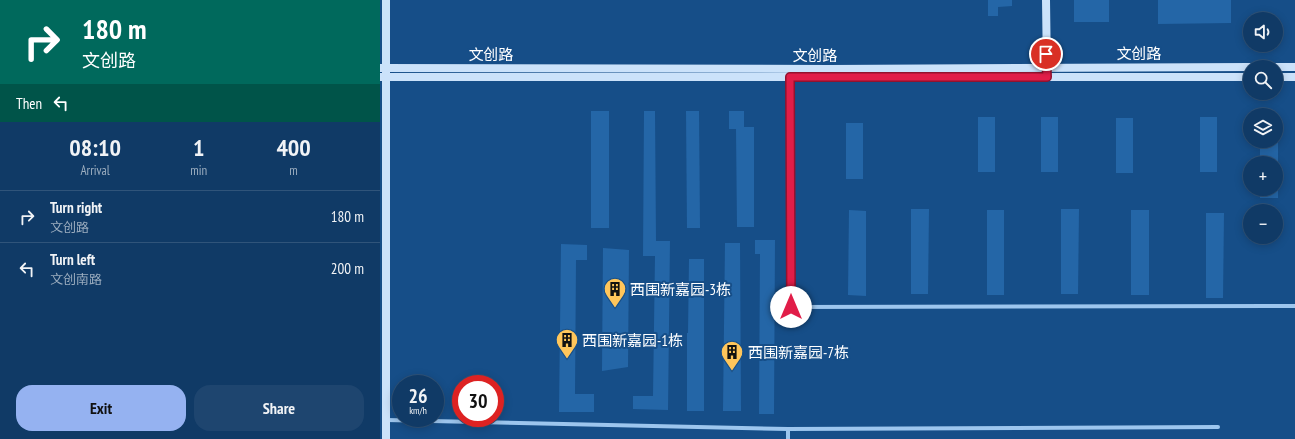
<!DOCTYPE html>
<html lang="en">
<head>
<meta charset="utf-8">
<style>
  :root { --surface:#103a66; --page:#1e456f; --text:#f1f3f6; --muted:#9cadbf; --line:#30547a; --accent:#95b2f1 }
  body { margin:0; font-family:"PT Sans Narrow","Noto Sans SC",sans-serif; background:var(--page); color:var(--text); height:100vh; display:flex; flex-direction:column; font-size:15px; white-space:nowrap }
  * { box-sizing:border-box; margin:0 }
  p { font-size:13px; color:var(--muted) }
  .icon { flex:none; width:22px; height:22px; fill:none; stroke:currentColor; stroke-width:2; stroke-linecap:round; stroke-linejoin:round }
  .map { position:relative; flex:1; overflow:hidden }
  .side { display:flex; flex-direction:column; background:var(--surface); width:380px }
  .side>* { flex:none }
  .top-card { background:#00695c; color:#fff; overflow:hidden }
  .buttons { position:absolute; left:863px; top:12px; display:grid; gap:8px }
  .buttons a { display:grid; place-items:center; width:40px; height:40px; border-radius:50%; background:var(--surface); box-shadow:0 2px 10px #0003,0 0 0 1px var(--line); font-size:20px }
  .speed { position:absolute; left:12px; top:375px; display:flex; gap:8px; font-size:20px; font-weight:700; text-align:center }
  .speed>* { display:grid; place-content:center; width:52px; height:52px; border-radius:50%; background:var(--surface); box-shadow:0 2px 10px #0003,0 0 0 1px var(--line); line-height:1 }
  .speed small { font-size:10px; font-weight:400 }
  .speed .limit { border:6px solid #d22; background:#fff; color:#111 }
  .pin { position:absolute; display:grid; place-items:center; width:34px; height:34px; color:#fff; margin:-17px; border:2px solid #fff; border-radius:50%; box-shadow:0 1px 4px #0007 }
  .me { position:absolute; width:44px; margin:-22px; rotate:0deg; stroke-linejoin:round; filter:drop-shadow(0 0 3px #0008) }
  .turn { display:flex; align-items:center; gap:14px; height:84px; padding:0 16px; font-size:18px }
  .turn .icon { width:52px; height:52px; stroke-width:2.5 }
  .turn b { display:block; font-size:28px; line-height:34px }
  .then { display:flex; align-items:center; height:38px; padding:0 16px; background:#0003; gap:8px; font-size:15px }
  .eta { display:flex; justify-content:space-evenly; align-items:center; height:68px; text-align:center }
  .eta b { font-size:24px; font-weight:600; line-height:28px }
  .action { display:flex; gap:8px; margin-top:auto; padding:8px 16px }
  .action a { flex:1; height:46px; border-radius:16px; background:var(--accent); color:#111; font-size:16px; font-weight:600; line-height:46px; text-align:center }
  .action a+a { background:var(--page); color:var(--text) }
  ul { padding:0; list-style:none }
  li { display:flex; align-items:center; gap:12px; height:52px; padding:0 16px; border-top:1px solid var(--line) }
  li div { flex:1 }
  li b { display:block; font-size:15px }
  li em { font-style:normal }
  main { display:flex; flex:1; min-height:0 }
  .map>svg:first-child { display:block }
  .building { fill:#2466a7 }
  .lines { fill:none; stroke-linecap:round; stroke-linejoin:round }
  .street { stroke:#9dc6ee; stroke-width:4 }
  .secondary { stroke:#cbe2fa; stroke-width:8 }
  .route-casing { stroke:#92132f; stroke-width:10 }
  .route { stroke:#e11d48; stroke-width:7 }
  .labels { text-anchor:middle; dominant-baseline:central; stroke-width:4; stroke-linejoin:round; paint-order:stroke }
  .street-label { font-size:15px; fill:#fff; stroke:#164e88 }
  .poi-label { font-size:15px; fill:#fff; stroke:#164e88; text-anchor:start }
</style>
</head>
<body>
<main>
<section class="side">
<div class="top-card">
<div class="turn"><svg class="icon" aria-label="right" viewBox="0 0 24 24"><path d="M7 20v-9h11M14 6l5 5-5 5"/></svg><div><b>180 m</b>文创路</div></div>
<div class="then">Then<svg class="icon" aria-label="left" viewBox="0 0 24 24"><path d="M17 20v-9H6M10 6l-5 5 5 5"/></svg></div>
</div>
<div class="eta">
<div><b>08:10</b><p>Arrival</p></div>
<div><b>1</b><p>min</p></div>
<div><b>400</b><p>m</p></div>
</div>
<ul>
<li><svg class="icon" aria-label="right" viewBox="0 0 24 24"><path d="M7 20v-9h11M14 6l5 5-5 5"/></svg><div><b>Turn right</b><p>文创路</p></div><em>180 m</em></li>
<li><svg class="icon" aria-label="left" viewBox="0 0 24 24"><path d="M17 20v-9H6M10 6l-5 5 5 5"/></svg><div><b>Turn left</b><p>文创南路</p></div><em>200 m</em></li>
</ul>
<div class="action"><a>Exit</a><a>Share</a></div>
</section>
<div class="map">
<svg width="915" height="439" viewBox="0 0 915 439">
  <rect width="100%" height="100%" fill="#164e88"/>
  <g class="building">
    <polygon points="608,0 632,0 632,6 618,7 618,16 608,16"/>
    <rect x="694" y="0" width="35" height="22"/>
    <polygon points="778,0 851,0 851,23 778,24"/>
    <rect x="211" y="111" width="18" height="117"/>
    <polygon points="264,111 275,111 276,241 290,241 288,410 253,409 253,396 273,396 275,256 263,256"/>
    <polygon points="306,111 319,111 320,228 307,228"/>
    <polygon points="349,111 364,111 364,127 374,127 374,227 357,227 356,129 349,129"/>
    <rect x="598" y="117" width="17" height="55"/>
    <rect x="661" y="117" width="17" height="55"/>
    <rect x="820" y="117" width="17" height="55"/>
    <rect x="736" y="118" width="17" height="55"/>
    <rect x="466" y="123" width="17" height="56"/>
    <rect x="880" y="141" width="18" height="22"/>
    <rect x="880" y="189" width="18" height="9"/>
    <polygon points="531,209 549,209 548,294 531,294"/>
    <polygon points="681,209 699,209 698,294 681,294"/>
    <polygon points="469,210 486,211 486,296 468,295"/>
    <rect x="607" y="210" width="17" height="85"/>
    <rect x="751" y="210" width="18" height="85"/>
    <polygon points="826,213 844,213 843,298 826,298"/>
    <polygon points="375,240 395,240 394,414 379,414 380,254 375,254"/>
    <polygon points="345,243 360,243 361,411 343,411"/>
    <polygon points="181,244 207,245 207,260 196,260 195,394 214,394 214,412 179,412"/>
    <polygon points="223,248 249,250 248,367 222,371"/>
    <polygon points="309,259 324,259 324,411 307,411 307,333 308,333"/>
  </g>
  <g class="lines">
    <g class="street">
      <polyline points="410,69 411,307 915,306"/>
      <polyline points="6,420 408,429 838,427"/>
      <polyline points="408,429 408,439"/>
    </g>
    <g class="secondary">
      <polyline points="6,0 6,439"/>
      <polyline points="666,0 667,73"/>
      <polyline points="896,67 915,67"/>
      <polyline points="0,68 449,69 870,67"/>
      <polyline points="0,77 870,77"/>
      <polyline points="896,77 915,77"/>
    </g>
  </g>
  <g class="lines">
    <g class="route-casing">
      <polyline id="route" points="411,307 410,77 667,77 666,54"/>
    </g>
    <use href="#route" class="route"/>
  </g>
  <defs>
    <g id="building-pin" transform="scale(1.15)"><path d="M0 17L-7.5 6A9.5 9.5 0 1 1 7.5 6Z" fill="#ffc65b" stroke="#164e88"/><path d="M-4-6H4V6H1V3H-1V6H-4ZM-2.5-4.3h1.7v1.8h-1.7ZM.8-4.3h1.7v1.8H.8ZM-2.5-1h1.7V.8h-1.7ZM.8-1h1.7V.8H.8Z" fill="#111"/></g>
  </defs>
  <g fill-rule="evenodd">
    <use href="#building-pin" x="235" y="289"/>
    <use href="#building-pin" x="187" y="340"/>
    <use href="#building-pin" x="352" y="352"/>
  </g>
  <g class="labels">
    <g class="street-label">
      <text x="759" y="53">文创路</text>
      <text x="111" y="54">文创路</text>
      <text x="435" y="55">文创路</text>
    </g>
    <g class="poi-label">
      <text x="250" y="289">西围新嘉园-3栋</text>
      <text x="202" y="340">西围新嘉园-1栋</text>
      <text x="368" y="352">西围新嘉园-7栋</text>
    </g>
  </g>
</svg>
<div class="buttons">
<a><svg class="icon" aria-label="sound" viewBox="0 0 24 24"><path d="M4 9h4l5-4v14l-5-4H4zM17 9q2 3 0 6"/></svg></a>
<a><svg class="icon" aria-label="search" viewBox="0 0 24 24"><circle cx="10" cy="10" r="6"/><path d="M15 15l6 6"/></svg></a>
<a><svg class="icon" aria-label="layers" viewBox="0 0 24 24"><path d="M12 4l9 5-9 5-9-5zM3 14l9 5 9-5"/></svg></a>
<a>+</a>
<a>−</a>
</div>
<div class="speed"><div>26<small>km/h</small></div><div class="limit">30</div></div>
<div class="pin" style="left:666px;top:54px;background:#d93025"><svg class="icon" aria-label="arrive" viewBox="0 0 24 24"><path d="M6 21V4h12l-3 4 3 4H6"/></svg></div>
<svg class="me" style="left:411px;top:307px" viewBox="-20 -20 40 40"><circle r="19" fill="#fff"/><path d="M0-13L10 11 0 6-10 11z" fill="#e11d48"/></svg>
</div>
</main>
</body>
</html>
